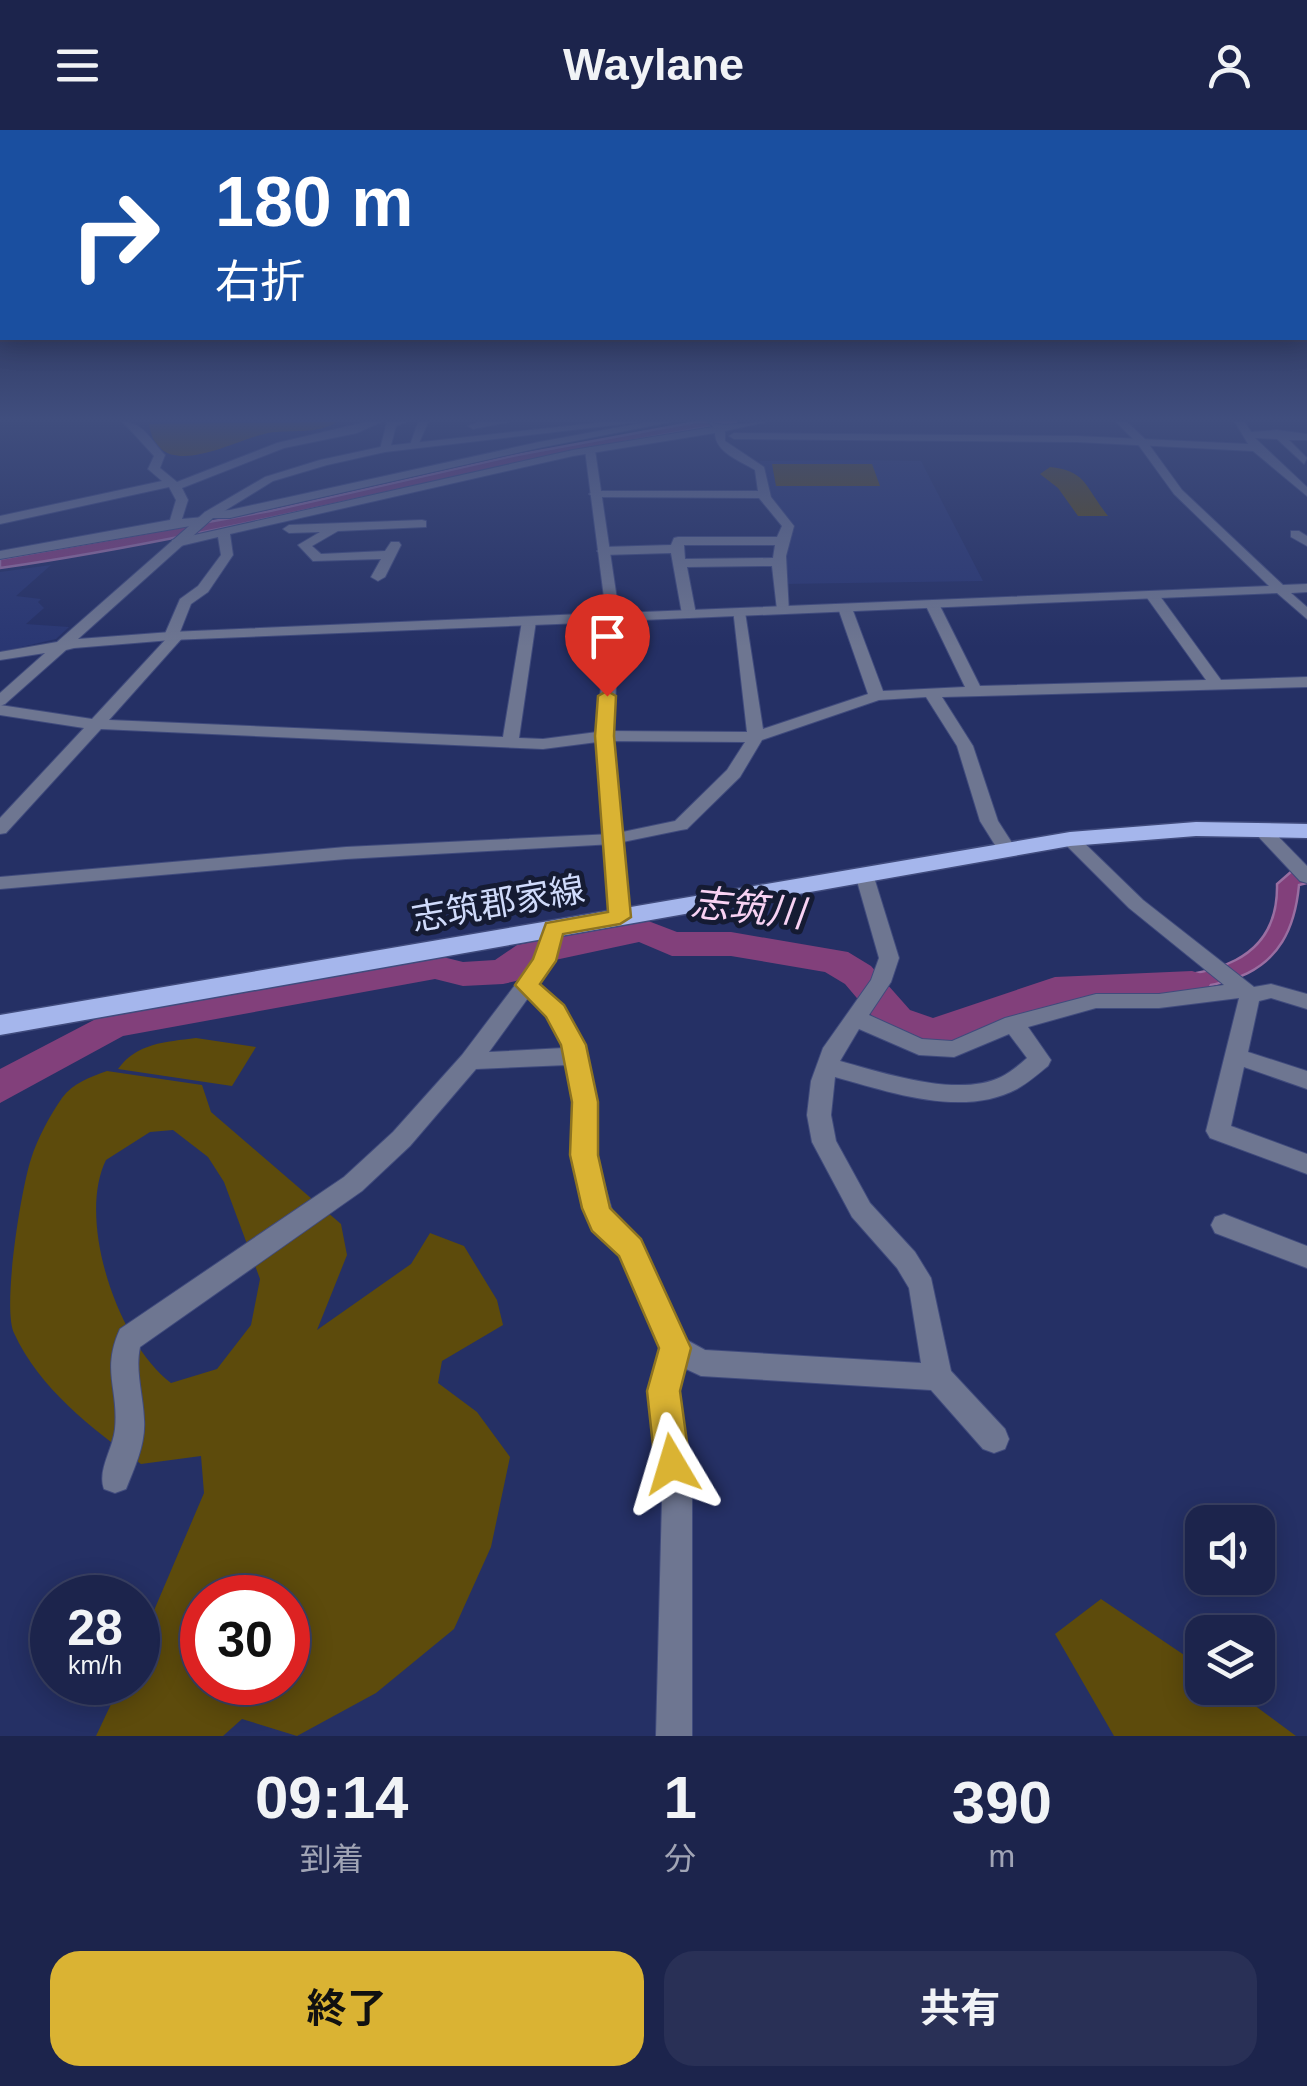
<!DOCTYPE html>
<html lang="ja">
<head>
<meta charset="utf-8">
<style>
  :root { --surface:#1c244c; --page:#293056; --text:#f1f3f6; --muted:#a0a4b5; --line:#3a4164; --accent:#dab333 }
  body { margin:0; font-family:Arial,"Noto Sans JP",sans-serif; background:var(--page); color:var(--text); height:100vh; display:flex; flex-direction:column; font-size:38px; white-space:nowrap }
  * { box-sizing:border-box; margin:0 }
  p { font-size:32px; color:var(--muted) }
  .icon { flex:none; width:55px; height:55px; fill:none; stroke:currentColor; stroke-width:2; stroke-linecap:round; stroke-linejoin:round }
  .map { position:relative; height:1606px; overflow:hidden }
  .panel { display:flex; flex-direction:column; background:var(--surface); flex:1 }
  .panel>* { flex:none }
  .top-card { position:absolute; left:0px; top:0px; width:1308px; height:210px; box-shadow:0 5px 25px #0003,0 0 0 2px var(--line); background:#1a4fa0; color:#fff; overflow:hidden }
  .tools { position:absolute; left:1185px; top:1375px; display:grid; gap:20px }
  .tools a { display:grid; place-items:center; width:90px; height:90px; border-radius:20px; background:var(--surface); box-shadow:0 5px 25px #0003,0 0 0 2px var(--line); font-size:50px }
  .speed { position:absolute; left:30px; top:1445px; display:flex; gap:20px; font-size:50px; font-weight:700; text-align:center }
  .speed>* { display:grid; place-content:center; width:130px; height:130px; border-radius:50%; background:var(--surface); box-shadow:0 5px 25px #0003,0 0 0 2px var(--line); line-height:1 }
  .speed small { font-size:25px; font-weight:400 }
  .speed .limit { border:15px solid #d22; background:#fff; color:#111 }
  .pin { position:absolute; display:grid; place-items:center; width:85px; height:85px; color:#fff; margin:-102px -42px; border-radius:50% 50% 50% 0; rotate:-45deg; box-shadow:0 0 10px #0007 }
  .pin .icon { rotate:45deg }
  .me { position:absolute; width:110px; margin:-55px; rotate:353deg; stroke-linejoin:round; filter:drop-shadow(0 0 8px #0008) }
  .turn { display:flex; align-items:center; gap:35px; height:210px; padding:0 50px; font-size:45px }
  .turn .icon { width:130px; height:130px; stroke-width:2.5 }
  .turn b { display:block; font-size:70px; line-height:85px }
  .eta { display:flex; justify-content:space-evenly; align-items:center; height:170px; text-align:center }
  .eta b { font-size:60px; font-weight:700; line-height:70px }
  .button { display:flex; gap:20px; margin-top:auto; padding:20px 50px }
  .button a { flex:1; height:115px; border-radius:30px; background:var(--accent); color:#111; font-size:40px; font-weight:700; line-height:115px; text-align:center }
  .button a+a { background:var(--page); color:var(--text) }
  header { display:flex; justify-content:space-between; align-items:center; height:130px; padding:0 50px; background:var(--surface); font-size:45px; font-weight:700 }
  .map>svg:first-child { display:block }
  .built { fill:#2a3773 }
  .green { fill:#5d4b0c; fill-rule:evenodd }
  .water { fill:#82407b; stroke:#996ea1; stroke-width:2.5 }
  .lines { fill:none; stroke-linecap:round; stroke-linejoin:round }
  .river { fill:#82407b; fill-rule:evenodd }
  .minor-casing { stroke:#404b7d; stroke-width:2 }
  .tertiary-casing { stroke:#404b7d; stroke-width:2 }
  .primary-casing { stroke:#404b7d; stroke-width:3 }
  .minor { fill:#6e7691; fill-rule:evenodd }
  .tertiary { fill:#6e7691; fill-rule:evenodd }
  .primary { fill:#a5b6ec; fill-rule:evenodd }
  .route { fill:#dab333; stroke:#8e7421; stroke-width:2.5 }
  .labels { text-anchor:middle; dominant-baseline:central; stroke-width:10; stroke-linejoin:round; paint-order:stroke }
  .street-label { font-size:35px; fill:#d0dbfb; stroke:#151b33 }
  .water-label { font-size:38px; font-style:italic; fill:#f8d2f3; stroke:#151b33 }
</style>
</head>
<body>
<header><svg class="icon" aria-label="menu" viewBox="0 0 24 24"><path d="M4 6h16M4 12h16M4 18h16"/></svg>Waylane<svg class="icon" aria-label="person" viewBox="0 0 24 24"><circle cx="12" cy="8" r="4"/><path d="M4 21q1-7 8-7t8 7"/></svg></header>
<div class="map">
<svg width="1307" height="1606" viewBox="0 0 1307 1606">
  <rect width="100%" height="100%" fill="#253065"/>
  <g class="built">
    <polygon points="857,330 921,331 983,451 783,454 784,407 792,396 768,367 765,340 759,331"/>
    <polygon points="51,435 16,466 41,469 38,472 44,478 26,494 69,497 56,509 0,522 0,442"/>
  </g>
  <g class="green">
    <path d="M337 292C315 305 292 299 268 303 233 310 158 356 149 294Z"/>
    <polygon points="772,334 872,334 880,356 776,356"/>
    <path d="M1050 337C1086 341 1084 355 1108 386H1078L1058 358 1040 344Z"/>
    <path d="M196 908 256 917 232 956 118 939C137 913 165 912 196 908Z"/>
    <path d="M107 941 202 955 211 982 341 1094 347 1125 317 1200 411 1134 430 1103 464 1116 497 1170 503 1195 442 1231 438 1253 477 1282 510 1327 491 1417 454 1499 376 1563 297 1606 242 1589 223 1606H96L121 1553 138 1552V1518L204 1363 201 1326 141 1334C92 1299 39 1258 14 1203 2 1178 21 1059 31 1029 37 1009 50 985 62 968 73 953 90 947 107 941ZM173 1000 208 1027 224 1052 260 1149 251 1195 217 1239 171 1253C119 1214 76 1091 106 1030L150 1002ZM202 1468H288V1552H202Z"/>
    <polygon points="1101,1469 1202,1537 1202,1558 1231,1558 1296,1606 1114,1606 1055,1504"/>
  </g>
  <g class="water">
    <path d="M696 292H737C489 332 248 402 0 438V429L270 381 517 325Z"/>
    <path d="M1292 741 1307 753 1299 755C1290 852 1224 857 1141 863L1145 849C1209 845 1279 834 1277 754Z"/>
  </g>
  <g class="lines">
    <polygon class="river" points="643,789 677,802 731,802 848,822 871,836 910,880 933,888 1055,847 1192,841 1205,845 1210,854 1205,863 1192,867 1059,873 959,911 931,916 884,900 845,854 825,842 731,826 672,826 639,812 541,833 516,851 503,854 463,856 435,849 123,906 0,973 0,939 113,880 435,825 463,832 495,830 517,815"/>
    <g class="minor-casing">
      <g id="minor">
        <path d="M123 292C144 292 152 312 165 325L160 338 177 352 277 313 366 292H381L357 303 284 318 182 358 188 370 182 389 204 387 205 382 230 380 539 312 647 292H671L539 318 230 388H207L206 393 202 394 0 429V421L170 390 176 370 169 357 0 394V386L162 351 148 339 154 326Z"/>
        <polygon points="387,292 406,292 396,296 390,319 385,322 380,319"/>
        <polygon points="418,292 428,292 417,318 409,318"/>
        <polygon points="478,292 508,292 473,299 468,296"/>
        <path d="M708 292 724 295 766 292 725 301V311L764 337 771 367 794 396 786 426 789 483 777 480 772 436 687 437 696 484 689 488 682 484 671 423 603 425 597 421 603 417 671 415 674 408 678 407H777L782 396 759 368 595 367 589 364 595 361H758L755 340C740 331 715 322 715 303L573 326 230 404 233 425 208 462 191 474 180 502 184 506 109 590 503 607 522 491 529 487 536 491 519 608 543 609 605 601 747 602 733 479 745 482 763 599 868 564 838 478 845 474 852 478 883 561 965 557 925 474 932 470 939 474 980 556 1206 550 1145 465 1152 461 1157 462 1221 550 1307 547V557L942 567 973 616 998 691 1016 719 1007 725 1000 723 980 691 957 616 926 567 879 570 762 610 740 647 687 699 681 700 613 714 346 729 0 759V747L346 717 613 704 675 691 727 640 745 612 605 611 543 619 101 599 6 703 0 704V688L84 598 0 585V575L92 589 166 509 164 506 180 469 198 456 221 425 218 407 176 417 172 416V410L573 320 713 297ZM684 415H775L773 428 685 429Z"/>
        <polygon points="1235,292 1245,292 1251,302 1277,300 1307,304 1307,310 1289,310 1307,328 1304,334 1277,309 1255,308 1307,357 1307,366 1253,321 1077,312 734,309 729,306 734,303 1077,306 1248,314"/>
        <polygon points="422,390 426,391 426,397 338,401 312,416 321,424 385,421 391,412 399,412 401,415 385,447 378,451 371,447 381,429 313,431 298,415 320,402 289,403 283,399 289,395"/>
        <polygon points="1291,401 1299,401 1307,406 1307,416 1291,407"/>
        <polygon points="1261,694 1267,695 1307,736 1307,753 1300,751 1255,703 1252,699 1255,695"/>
        <path d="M1070 704 1076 705 1143 770 1254 857 1271 854 1307 864V879L1271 868 1259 871 1248 922 1307 941V959L1244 937 1231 996 1307 1024V1044L1210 1008 1206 1001 1239 868 1159 878H1096L1028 897 1051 930 1048 936C1038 944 1028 953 1017 959 962 988 890 962 835 947L831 985 836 1011 870 1073 915 1122 931 1148 951 1241 1005 1299 1009 1309 1005 1319 994 1323 983 1319 931 1260 701 1246 684 1238 678 1261 692 1370V1606H656L662 1370 650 1261 661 1218 621 1125 594 1101 590 1093 572 1025 573 972 567 935 476 939 410 1016 362 1061 140 1217C135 1241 143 1264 144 1289 146 1313 135 1337 126 1359L115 1363 104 1359C97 1340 113 1319 115 1299 119 1259 101 1241 120 1199L344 1047 393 1002 462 925 534 830 547 794 554 792 564 799 554 831 539 854 563 876 585 915 597 972 596 1025 614 1087 640 1110 685 1209 705 1220 921 1233 909 1158 897 1138 852 1087 812 1012 807 985 811 951 823 918 871 850 879 828 855 744 864 738 873 744 899 828 891 852 869 885 922 909 952 911 1005 888 1096 864H1159L1224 855 1129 778 1064 713 1061 709 1064 705ZM528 868 547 886 564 918 489 922ZM859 899 919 925 954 927 1009 904 1027 928C1019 935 1011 942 1001 947 958 968 884 943 840 931Z"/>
        <polygon points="1224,1084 1307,1116 1307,1138 1215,1103 1211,1095 1215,1087"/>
      </g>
    </g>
    <g class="tertiary-casing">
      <polygon id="tertiary" points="604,292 640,292 385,322 327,335 273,351 213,388 78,509 171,502 606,483 585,320 590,317 595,320 619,483 1269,456 1174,364 1137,313 1116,292 1127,292 1145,309 1182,360 1283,455 1307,454 1307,462 1291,463 1307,477 1307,489 1277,463 620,491 613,606 630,787 620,793 610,787 597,606 606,492 171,510 74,518 66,520 5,574 0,576 0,563 45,523 0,530 0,522 57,512 205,382 265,347 320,330 385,316"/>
    </g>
    <g class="primary-casing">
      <polygon id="primary" points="1196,692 1307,694 1307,708 1196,706 1070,716 0,905 0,885 1070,702"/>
    </g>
    <use href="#minor" class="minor"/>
    <use href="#tertiary" class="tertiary"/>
    <use href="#primary" class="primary"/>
  </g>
  <linearGradient id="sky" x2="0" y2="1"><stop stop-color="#141a38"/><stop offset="0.56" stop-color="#404e7e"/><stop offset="1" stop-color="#404e7e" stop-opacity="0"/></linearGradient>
  <rect width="1307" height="517" fill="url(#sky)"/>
  <polygon class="route" points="607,561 616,566 614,606 631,787 620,794 563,804 556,831 540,854 564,875 586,915 598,972 598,1025 610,1078 641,1109 691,1218 680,1261 690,1334 685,1346 672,1351 660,1346 655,1334 647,1261 659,1218 619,1126 592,1101 582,1078 570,1025 572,972 561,915 546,887 515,855 533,829 546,793 608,782 595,606 598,566"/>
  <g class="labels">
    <g class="street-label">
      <text transform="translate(498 773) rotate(-10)">志筑郡家線</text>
    </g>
    <g class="water-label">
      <text transform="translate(748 778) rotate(6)">志筑川</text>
    </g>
  </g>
</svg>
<div class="tools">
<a><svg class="icon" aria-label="sound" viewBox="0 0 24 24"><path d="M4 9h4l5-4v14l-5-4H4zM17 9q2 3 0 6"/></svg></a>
<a><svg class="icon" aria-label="layers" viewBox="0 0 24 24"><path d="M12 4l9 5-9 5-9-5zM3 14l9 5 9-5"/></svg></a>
</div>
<div class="speed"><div>28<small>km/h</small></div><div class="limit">30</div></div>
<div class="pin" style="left:607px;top:566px;background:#d93025"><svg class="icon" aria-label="arrive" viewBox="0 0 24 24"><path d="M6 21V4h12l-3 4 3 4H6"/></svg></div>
<svg class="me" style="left:672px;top:1334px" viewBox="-20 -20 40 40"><path d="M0-17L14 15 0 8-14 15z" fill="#dab333" stroke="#fff" stroke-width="4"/></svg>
<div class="top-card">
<div class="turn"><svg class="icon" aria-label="right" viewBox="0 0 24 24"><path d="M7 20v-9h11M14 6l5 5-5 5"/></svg><div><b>180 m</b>右折</div></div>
</div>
</div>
<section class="panel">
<div class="eta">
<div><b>09:14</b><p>到着</p></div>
<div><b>1</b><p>分</p></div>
<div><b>390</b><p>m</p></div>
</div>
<div class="button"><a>終了</a><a>共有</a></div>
</section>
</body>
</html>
